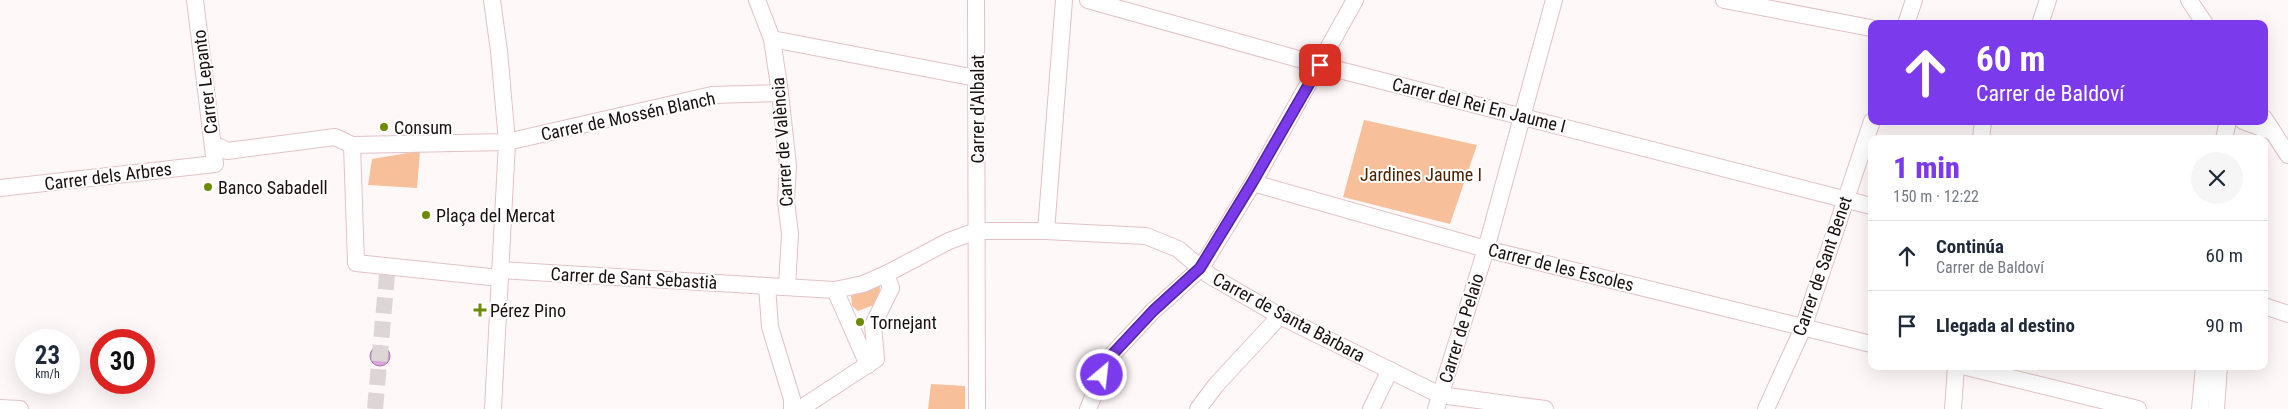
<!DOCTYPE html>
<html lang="es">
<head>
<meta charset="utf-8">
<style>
  :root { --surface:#fff; --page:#f6f6f7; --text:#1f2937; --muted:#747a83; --line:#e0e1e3; --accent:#7c3aed }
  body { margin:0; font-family:"Roboto Condensed",sans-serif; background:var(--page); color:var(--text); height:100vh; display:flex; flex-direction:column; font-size:19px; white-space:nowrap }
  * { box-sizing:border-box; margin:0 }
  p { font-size:16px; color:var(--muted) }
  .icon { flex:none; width:28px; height:28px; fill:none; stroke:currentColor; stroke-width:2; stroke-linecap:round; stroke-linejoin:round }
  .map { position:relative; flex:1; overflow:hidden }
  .details { position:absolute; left:1868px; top:135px; width:400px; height:235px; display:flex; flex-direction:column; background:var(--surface); border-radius:10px; box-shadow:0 5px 20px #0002 }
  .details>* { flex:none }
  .guide { position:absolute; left:1868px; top:20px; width:400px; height:105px; border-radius:10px; box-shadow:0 5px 20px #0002; background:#7c3aed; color:#fff; overflow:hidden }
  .speed { position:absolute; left:15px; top:329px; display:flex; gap:10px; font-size:25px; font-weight:700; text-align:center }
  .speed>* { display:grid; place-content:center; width:65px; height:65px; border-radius:50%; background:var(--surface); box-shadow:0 5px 20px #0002; line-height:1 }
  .speed small { font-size:12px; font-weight:400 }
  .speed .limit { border:8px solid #d22; background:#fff; color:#111 }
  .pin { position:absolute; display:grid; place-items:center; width:42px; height:42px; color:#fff; margin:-21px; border-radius:10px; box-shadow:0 2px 8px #0006 }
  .me { position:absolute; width:55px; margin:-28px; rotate:28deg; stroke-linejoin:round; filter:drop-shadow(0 0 4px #0008) }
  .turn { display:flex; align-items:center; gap:18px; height:105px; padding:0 25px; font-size:22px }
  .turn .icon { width:65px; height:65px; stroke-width:2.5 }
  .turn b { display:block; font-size:35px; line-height:42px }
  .round { display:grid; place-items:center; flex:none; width:52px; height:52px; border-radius:26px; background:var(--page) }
  .overview { display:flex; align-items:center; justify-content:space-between; height:85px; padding:0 25px }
  h1 { font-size:30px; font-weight:800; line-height:38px; color:var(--accent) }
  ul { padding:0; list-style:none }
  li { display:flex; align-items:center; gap:15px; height:70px; padding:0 25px; border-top:1px solid var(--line) }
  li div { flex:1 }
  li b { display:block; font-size:19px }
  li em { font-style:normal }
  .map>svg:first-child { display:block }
  .green { fill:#f7c09b }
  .water { fill:#daa4dc; stroke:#a1789f }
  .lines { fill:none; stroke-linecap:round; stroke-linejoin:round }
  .street-tunnel { stroke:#ddd5d6; stroke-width:16; stroke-dasharray:16 8; stroke-linecap:butt }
  .street-casing { stroke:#e2c2c6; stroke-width:18 }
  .street { stroke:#fff; stroke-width:16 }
  .route-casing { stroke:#51269a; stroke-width:12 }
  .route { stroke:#7c3aed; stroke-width:9 }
  .poi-dot { fill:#6d8b06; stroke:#fff; stroke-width:2 }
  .labels { text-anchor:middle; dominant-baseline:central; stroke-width:4; stroke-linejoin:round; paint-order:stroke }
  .street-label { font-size:18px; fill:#1b1011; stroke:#fff }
  .poi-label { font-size:18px; fill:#1b1011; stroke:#fff; text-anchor:start }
  .park-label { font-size:18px; fill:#4a2100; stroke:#fff }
</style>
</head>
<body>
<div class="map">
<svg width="2288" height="409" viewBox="0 0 2288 409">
  <rect width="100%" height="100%" fill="#fff8f9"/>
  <g class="green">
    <polygon points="1364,120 1477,145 1450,224 1343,197"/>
    <polygon points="420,151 417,188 368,185 372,159"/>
    <polygon points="880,286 879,303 858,311 852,306 851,296"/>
    <polygon points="931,384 965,386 965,409 928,409"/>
  </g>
  <circle class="water" cx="380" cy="356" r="10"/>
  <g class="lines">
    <polyline class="street-tunnel" points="375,409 387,275"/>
    <g class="street-casing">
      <g id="street">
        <polyline points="492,0 499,51 507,142 493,409"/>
        <polyline points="757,0 772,39 780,93 788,166 786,201 790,234 787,286"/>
        <polyline points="976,0 977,409"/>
        <polyline points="1088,0 1320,65 1871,206"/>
        <polyline points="1724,0 1871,28"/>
        <polyline points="2189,0 2205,24"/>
        <polyline points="1906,24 1914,0"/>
        <polyline points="2040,24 2048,0"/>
        <polyline points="772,39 976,78"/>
        <polyline points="2264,118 2288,155"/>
        <polyline points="2243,121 2273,132"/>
        <polyline points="1981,139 1983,121"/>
        <polyline points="2224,139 2228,121"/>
        <polyline points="352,145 356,263 500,278"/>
        <polyline points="220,147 227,151 335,137 352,145 507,142 712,95 780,93"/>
        <polyline points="1253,183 1486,249 1871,344"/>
        <polyline points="0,188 215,164 195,0"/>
        <polyline points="1046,231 1064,0"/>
        <polyline points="500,270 835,290 863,284 886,274 949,241 976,231 1046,231 1146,236 1178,249 1209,275 1280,316 1440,395 1545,409"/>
        <polyline points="767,286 770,327 792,399 792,409"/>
        <polyline points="835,290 868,365"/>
        <polyline points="2264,306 2288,314"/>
        <polyline points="1962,366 2138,409"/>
        <polyline points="0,408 20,409"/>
        <polyline points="800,409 876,359 873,325 891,288 886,274"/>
        <polyline points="1088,409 1109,358 1153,311 1201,268 1253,183 1355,0"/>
        <polyline points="1198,409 1216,385 1280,316"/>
        <polyline points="1371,409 1390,370"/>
        <polyline points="1436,409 1486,249 1554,0"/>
        <polyline points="1766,409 1803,328 1872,121"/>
        <polyline points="1953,409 1956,366"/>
        <polyline points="2200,409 2204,366"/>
        <polyline points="2216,409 2219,366"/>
      </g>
    </g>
    <use href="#street" class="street"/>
  </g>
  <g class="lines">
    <g class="route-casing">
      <polyline id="route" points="1102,375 1109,358 1153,311 1200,268 1252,183 1320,65"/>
    </g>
    <use href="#route" class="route"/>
  </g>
  <g class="poi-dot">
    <circle cx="384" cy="127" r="5"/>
    <circle cx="208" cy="187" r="5"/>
    <circle cx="426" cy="215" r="5"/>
    <path d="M477.5 302.5h5v5h5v5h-5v5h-5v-5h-5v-5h5z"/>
    <circle cx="860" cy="322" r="5"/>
  </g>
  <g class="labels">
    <g class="street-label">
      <text transform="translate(205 82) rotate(-97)">Carrer Lepanto</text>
      <text transform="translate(1479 105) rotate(14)">Carrer del Rei En Jaume I</text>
      <text transform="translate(977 109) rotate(-90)">Carrer d'Albalat</text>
      <text transform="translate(628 116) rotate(-12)">Carrer de Mossén Blanch</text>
      <text transform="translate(782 142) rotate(-94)">Carrer de València</text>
      <text transform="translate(108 176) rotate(-7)">Carrer dels Arbres</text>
      <text transform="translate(1822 266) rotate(-71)">Carrer de Sant Benet</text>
      <text transform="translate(1561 267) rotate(14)">Carrer de les Escoles</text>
      <text transform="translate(634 278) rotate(3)">Carrer de Sant Sebastià</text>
      <text transform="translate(1289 317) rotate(28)">Carrer de Santa Bàrbara</text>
      <text transform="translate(1461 328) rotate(-73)">Carrer de Pelaio</text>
    </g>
    <g class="poi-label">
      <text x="394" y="127">Consum</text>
      <text x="218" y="187">Banco Sabadell</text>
      <text x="436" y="215">Plaça del Mercat</text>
      <text x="490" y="310">Pérez Pino</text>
      <text x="870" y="322">Tornejant</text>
    </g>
    <g class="park-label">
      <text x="1421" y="174">Jardines Jaume I</text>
    </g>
  </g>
</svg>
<div class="speed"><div>23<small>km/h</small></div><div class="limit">30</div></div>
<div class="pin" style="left:1320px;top:65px;background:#d93025"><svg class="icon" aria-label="arrive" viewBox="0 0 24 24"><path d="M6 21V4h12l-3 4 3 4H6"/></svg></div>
<svg class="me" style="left:1102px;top:375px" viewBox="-20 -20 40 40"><circle r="17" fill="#7c3aed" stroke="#fff" stroke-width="3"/><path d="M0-11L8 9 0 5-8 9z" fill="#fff"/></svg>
<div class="guide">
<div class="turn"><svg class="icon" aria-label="ahead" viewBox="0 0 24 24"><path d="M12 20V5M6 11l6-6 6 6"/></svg><div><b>60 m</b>Carrer de Baldoví</div></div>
</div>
<section class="details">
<div class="overview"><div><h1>1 min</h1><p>150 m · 12:22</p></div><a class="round"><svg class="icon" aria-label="close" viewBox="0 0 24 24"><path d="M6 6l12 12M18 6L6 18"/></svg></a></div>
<ul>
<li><svg class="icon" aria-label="ahead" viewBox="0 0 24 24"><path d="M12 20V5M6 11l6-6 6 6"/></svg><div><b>Continúa</b><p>Carrer de Baldoví</p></div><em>60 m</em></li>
<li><svg class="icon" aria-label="arrive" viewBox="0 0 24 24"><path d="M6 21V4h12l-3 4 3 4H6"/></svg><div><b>Llegada al destino</b></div><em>90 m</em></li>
</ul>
</section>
</div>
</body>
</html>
